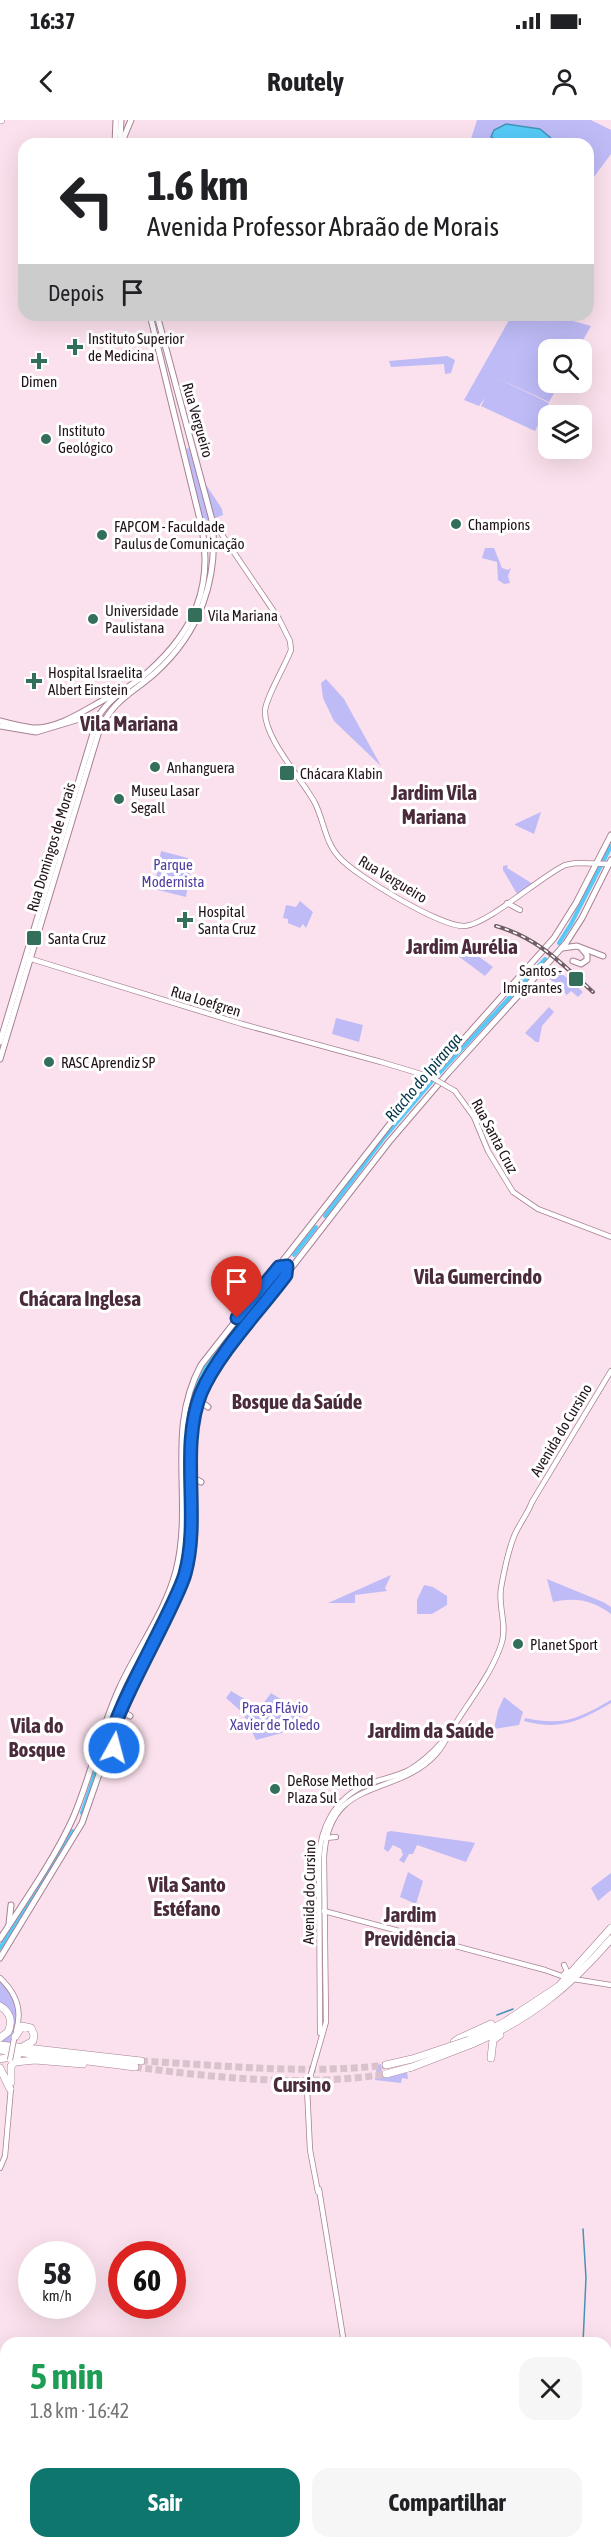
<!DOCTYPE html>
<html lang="pt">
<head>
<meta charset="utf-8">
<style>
  :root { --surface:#fff; --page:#f6f6f6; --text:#202124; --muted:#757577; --accent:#0f766e }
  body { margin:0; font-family:"Asap Condensed",sans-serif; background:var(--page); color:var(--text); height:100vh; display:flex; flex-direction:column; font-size:22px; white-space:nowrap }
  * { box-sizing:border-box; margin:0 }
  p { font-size:20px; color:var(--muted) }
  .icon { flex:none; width:33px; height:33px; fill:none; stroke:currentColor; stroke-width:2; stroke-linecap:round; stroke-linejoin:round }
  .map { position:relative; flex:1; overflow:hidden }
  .details { position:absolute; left:0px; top:2217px; width:612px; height:212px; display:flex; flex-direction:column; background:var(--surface); border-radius:18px 18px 0 0; box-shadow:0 6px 24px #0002 }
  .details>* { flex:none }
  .hud { position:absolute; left:18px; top:18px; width:576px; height:183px; border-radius:18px; box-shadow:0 6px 24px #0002; background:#fff; color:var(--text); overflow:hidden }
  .fabs { position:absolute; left:538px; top:219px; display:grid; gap:12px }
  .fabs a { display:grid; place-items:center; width:54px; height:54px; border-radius:12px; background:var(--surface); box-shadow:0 6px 24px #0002; font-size:30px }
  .speed { position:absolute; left:18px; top:2121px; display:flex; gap:12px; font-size:30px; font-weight:700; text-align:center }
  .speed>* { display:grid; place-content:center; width:78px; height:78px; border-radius:50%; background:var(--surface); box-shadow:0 6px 24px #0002; line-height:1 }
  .speed small { font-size:15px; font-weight:400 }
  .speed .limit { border:9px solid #d22; background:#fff; color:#111 }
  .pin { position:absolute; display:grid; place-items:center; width:51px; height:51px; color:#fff; margin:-62px -26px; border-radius:50% 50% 50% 0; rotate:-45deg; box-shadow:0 0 6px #0007 }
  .pin .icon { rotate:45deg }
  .me { position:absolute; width:66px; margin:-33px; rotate:7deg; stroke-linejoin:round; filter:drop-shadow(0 0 4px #0008) }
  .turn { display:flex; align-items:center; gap:21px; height:126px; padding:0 30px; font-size:27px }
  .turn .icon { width:78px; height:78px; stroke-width:2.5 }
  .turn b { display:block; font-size:42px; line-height:51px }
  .then { display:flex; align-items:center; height:57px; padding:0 30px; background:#0003; gap:12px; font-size:22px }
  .round { display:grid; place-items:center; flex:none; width:63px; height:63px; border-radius:18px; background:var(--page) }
  .summary { display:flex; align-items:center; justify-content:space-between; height:102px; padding:0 30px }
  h1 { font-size:36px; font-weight:700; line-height:45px; color:#1e9e55 }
  .cta { display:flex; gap:12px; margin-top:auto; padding:12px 30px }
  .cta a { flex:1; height:69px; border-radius:18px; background:var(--accent); color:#fff; font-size:24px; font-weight:700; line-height:69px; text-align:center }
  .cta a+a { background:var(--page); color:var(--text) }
  .status { display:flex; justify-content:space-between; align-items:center; height:42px; padding:0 30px; background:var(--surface); direction:ltr }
  .status svg { height:16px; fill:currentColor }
  header { display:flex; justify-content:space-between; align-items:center; height:78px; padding:0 30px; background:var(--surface); font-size:27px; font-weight:700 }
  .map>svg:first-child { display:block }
  .green { fill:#bfbbf7 }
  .water { fill:#55caf8; stroke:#4693b5; stroke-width:1.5 }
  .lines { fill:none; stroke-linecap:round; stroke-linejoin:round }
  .stream { stroke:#4693b5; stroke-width:1.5 }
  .river { stroke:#55caf8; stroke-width:4 }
  .highway-tunnel { stroke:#dac2cd; stroke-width:7; stroke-dasharray:7 3.5; stroke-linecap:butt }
  .secondary-casing { stroke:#a78093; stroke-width:6 }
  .primary-casing { stroke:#a78093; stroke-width:7 }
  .highway-casing { stroke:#a78093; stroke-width:8 }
  .secondary { stroke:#fff; stroke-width:4.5 }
  .primary { stroke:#fff; stroke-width:5 }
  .highway { stroke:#fff; stroke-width:7 }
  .rail-casing { stroke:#705d66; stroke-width:4 }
  .rail { stroke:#fff; stroke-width:1.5; stroke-dasharray:4.5; stroke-linecap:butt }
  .secondary-bridge-casing { stroke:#a78093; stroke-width:6; stroke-linecap:butt }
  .highway-bridge-casing { stroke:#a78093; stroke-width:8; stroke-linecap:butt }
  .secondary-bridge { stroke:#fff; stroke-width:4.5 }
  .highway-bridge { stroke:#fff; stroke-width:7 }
  .route-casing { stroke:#114b97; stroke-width:15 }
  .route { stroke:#1a73e8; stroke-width:10 }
  .poi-dot { fill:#336f5a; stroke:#fff; stroke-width:2 }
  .labels { text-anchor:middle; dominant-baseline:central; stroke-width:6; stroke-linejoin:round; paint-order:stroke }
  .poi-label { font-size:15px; fill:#22131a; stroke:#fff; text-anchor:start }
  .street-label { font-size:15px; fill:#22131a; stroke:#fff }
  .park-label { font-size:15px; fill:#513da0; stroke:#fff }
  .water-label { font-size:16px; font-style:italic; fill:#003547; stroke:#fff }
  .district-label { font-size:21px; font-weight:bold; fill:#4a2a3b; stroke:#fff }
</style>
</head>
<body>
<div class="status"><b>16:37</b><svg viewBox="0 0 49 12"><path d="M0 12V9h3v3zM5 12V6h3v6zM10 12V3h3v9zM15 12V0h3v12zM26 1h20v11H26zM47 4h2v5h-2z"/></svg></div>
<header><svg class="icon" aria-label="back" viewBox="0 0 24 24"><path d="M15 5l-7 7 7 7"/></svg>Routely<svg class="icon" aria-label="person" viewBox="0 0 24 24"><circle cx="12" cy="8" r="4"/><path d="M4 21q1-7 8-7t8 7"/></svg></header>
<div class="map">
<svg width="611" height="2428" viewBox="0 0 611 2428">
  <rect width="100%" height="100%" fill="#fbe1ed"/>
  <g class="green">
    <polygon points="477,0 591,0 611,10 611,34 588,65 588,24 465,24 471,19"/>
    <polygon points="512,195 552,195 591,206 578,229 549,230 549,262 560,263 549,282 495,257 549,283 535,311 481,286 485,278 479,286 464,280"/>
    <polygon points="447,236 455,240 451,253 445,254 444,244 391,247 389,241"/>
    <polygon points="189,328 210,398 209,400 203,401 186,329"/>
    <polygon points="203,360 222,389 223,395 215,398"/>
    <polygon points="485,428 494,428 502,448 508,450 511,448 508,456 510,463 504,464 498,460 497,442 482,438"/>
    <polygon points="326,559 344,579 381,646 334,601 323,578 321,563"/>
    <polygon points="541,692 534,714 515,705 515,704"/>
    <polygon points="161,731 188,738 190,752 186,777 154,769"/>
    <polygon points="508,745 507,748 533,764 517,774 503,750 503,746"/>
    <polygon points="300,781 313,792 306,808 303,804 300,808 288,803 288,799 283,798 286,785 296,787"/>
    <polygon points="470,830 493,847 485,856 450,830"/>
    <polygon points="553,846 583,872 578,877 571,871 567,875 546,855"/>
    <polygon points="549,887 554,892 542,906 539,922 536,922 525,913"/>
    <polygon points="336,898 363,905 359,922 332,914"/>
    <polygon points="391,1455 385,1468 387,1471 355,1475 355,1483 328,1483"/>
    <path d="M547 1459 603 1482 611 1487V1494C593 1480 575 1477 553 1482Z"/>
    <polygon points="424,1465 433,1467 447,1476 447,1485 432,1494 417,1494 417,1480"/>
    <polygon points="231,1571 260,1588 271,1573 304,1594 282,1613 256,1620 243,1593 226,1578"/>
    <polygon points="504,1577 523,1592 519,1605 494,1609 498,1590"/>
    <path d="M611 1580V1583C579 1601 561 1611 524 1601L525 1598C563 1606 578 1599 611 1580Z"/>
    <polygon points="391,1711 470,1722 475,1723 466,1742 417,1725 413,1734 409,1734 404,1743 399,1740 403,1735 401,1729 393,1725 388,1732 384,1729 387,1712"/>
    <polygon points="408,1752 423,1761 416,1784 400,1777"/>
    <polygon points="611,1753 611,1770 598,1781 591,1768"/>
    <path d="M0 1860C22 1880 18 1898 10 1923L0 1922 11 1912 4 1885 0 1883Z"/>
    <polygon points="381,1944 383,1957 412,1950 412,1952 407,1952 408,1959 402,1958 401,1963 375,1960 377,1945"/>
    <polygon points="6,2238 6,2422 372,2423 370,2428 0,2428 0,2241"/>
  </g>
  <polygon class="water" points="506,4 540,9 558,24 504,24 491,17 494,10"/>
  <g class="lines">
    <g class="stream">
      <polyline points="497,1895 513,1889"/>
      <polyline points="583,2223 586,2158 583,2109"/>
      <polyline points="0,2285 6,2285"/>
    </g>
    <g class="river">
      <polyline points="559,823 571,804 611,726"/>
      <polyline points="325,1096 383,1019 434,959 545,839"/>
      <polyline points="294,1135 316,1107"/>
      <path d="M108 1614C125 1557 165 1509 181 1452 191 1417 189 1379 188 1343 187 1323 185 1303 190 1283 194 1270 200 1258 206 1246L285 1147"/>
      <polyline points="82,1693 102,1633"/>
      <polyline points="0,1828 72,1711"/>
    </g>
    <g class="highway-tunnel">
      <path d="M141 1941C222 1945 305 1955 386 1945"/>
      <path d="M135 1947C216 1958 306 1967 386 1954"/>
    </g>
    <g class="secondary-casing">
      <g id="secondary">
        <path d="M212 400 279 499 290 521 291 530C286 544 264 581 265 592 265 620 303 660 315 683 324 701 325 722 339 737 354 755 442 808 465 806 488 804 540 757 565 745L576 743 611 744"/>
        <polyline points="507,783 520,790"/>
        <polyline points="28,838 242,904 381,942"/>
        <polyline points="455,971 474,997 488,1031 513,1072 538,1089 611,1117"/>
        <polyline points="532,1382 611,1251"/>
        <polyline points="325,1718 336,1717"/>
        <polyline points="324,1791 545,1850 567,1858 611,1865"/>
        <polyline points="564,1845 567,1851 564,1854"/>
        <path d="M0 1858C16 1873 23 1890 16 1911"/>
        <path d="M320 1913 319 1739C320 1708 335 1678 366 1665 380 1659 396 1657 409 1650 421 1643 432 1633 441 1623"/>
        <polyline points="0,2048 5,2036 11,1968"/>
        <polyline points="319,2069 344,2223"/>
        <path d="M318 2072 310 2030 307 1968 326 1902 324 1737C329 1654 397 1679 437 1633 444 1625 448 1615 454 1606 470 1580 493 1552 502 1522 507 1504 498 1486 501 1468 504 1451 508 1430 515 1414 520 1403 528 1393 532 1382"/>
        <polyline points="606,2401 611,2400"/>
        <polyline points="372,2428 374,2422"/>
        <polyline points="560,2428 564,2422"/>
      </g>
    </g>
    <g class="primary-casing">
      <g id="primary">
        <polyline points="120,22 121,0"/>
        <polyline points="115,24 116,0"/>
        <polyline points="121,24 131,0"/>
        <path d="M0 601C11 604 22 607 33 608 61 609 90 586 113 575"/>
        <polyline points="0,606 36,612 86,597 100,597"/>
        <polyline points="562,828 577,826 603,836"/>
        <polyline points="573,841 581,844 587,840 587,835 582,829"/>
        <path d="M0 922 98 597C111 575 131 567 149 551 194 511 213 467 202 408L150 195"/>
        <path d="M0 939 99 611C114 579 130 575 155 553 200 513 219 458 212 400L157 195"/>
        <polyline points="199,1280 208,1287"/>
        <polyline points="192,1357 201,1362"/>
        <polyline points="123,1586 125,1593 130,1596"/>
        <polyline points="99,1621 110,1618 114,1628"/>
        <polyline points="9,1804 11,1785"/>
        <path d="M0 1819C24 1782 55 1738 73 1698 91 1656 100 1611 119 1569 137 1529 165 1493 176 1451 194 1380 165 1311 201 1245L404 986 554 818 576 783 611 715"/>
        <polyline points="0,1838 82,1703 121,1591 180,1471 191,1424 194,1299 203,1270 220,1240 389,1022 448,953 566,823 582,798 611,740"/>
      </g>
    </g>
    <g class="highway-casing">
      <g id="highway">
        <polyline points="0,0 1,0"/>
        <path d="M0 1886C10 1892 13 1901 8 1912L0 1918"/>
        <polyline points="15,1917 22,1906 31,1908 34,1915 33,1921 24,1926"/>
        <polyline points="469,1920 503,1903 559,1866 611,1808"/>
        <path d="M472 1924C530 1899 570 1867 611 1819"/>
        <polyline points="0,1925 141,1941"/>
        <polyline points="453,1929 454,1922 458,1919 491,1904"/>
        <polyline points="0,1930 135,1947"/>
        <polyline points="491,1938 493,1920 500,1915"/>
        <polyline points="0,1939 18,1935"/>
        <polyline points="386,1945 412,1939"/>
        <polyline points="0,1948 10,1969"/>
        <polyline points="386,1954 412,1947"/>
        <polyline points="11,1962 11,1946 15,1942 35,1940 83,1944"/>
      </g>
    </g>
    <use href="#secondary" class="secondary"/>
    <use href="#primary" class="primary"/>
    <use href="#highway" class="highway"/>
    <g class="rail-casing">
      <path id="rail" d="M496 806C538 818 561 843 593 872"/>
    </g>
    <use href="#rail" class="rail"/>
    <g class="secondary-bridge-casing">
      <g id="secondary-bridge">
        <polyline points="381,942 431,957 455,971"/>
        <polyline points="10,1940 14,1919"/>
      </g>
    </g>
    <g class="highway-bridge-casing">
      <g id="highway-bridge">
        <polyline points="412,1939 469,1920"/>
        <polyline points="412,1947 472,1924"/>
      </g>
    </g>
    <use href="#secondary-bridge" class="secondary-bridge"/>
    <use href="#highway-bridge" class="highway-bridge"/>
  </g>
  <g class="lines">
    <g class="route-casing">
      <path id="route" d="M114 1628C114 1625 112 1623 112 1620 108 1601 176 1487 185 1454 201 1396 179 1328 201 1273 218 1233 260 1190 286 1155L287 1146 279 1147 237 1198"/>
    </g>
    <use href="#route" class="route"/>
  </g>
  <g class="poi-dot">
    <path d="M72 218h6v6h6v6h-6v6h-6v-6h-6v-6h6z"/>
    <path d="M36 232h6v6h6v6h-6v6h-6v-6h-6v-6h6z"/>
    <circle cx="46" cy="319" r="6"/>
    <circle cx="456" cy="404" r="6"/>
    <circle cx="102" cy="415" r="6"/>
    <rect x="187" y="487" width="16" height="16" rx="3"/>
    <circle cx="93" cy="499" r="6"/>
    <path d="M31 552h6v6h6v6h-6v6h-6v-6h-6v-6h6z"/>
    <circle cx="155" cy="647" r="6"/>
    <rect x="279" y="645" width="16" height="16" rx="3"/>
    <circle cx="119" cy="679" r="6"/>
    <path d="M182 791h6v6h6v6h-6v6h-6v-6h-6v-6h6z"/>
    <rect x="26" y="810" width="16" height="16" rx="3"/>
    <rect x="568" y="851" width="16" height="16" rx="3"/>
    <circle cx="49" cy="942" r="6"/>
    <circle cx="518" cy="1524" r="6"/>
    <circle cx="275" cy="1669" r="6"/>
  </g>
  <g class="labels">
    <g class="poi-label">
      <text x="88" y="218">Instituto Superior<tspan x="88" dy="17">de Medicina</tspan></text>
      <text x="39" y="261" text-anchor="middle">Dimen</text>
      <text x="58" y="310">Instituto<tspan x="58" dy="17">Geológico</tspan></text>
      <text x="468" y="404">Champions</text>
      <text x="114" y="406">FAPCOM - Faculdade<tspan x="114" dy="17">Paulus de Comunicação</tspan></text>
      <text x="105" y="490">Universidade<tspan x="105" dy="17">Paulistana</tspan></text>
      <text x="208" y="495">Vila Mariana</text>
      <text x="48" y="552">Hospital Israelita<tspan x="48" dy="17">Albert Einstein</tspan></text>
      <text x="167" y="647">Anhanguera</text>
      <text x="300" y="653">Chácara Klabin</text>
      <text x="131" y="670">Museu Lasar<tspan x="131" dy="17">Segall</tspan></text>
      <text x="198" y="791">Hospital<tspan x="198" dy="17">Santa Cruz</tspan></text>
      <text x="48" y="818">Santa Cruz</text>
      <text x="562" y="850" text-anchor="end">Santos -<tspan x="562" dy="17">Imigrantes</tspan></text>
      <text x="61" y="942">RASC Aprendiz SP</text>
      <text x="530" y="1524">Planet Sport</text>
      <text x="287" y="1660">DeRose Method<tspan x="287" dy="17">Plaza Sul</tspan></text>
    </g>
    <g class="street-label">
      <text transform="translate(198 300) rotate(74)">Rua Vergueiro</text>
      <text transform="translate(51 727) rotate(-73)">Rua Domingos de Morais</text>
      <text transform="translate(393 759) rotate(31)">Rua Vergueiro</text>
      <text transform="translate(206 881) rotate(17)">Rua Loefgren</text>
      <text transform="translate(495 1016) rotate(62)">Rua Santa Cruz</text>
      <text transform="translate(561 1310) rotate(-59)">Avenida do Cursino</text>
      <text transform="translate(309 1772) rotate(-89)">Avenida do Cursino</text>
    </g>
    <g class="park-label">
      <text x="173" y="744">Parque<tspan x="173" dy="17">Modernista</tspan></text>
      <text x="275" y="1587">Praça Flávio<tspan x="275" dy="17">Xavier de Toledo</tspan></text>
    </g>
    <g class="water-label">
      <text transform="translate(423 957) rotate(-50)">Riacho do Ipiranga</text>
    </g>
    <g class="district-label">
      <text x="129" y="603">Vila Mariana</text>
      <text x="434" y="672">Jardim Vila<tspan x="434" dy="24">Mariana</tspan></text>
      <text x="462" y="826">Jardim Aurélia</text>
      <text x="478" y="1156">Vila Gumercindo</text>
      <text x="80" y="1178">Chácara Inglesa</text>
      <text x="297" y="1281">Bosque da Saúde</text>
      <text x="37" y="1605">Vila do<tspan x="37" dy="24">Bosque</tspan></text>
      <text x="431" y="1610">Jardim da Saúde</text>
      <text x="187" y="1764">Vila Santo<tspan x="187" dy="24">Estéfano</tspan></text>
      <text x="410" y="1794">Jardim<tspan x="410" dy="24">Previdência</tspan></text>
      <text x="302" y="1964">Cursino</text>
    </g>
  </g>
</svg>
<div class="fabs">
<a><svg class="icon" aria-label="search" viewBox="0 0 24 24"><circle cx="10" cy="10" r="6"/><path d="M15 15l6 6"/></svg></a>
<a><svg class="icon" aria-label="layers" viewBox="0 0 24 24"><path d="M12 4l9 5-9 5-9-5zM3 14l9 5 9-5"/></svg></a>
</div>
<div class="speed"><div>58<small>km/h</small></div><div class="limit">60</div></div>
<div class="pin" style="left:237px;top:1198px;background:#d93025"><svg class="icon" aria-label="arrive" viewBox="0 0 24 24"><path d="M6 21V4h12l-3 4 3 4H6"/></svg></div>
<svg class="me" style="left:114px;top:1628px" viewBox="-20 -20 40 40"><circle r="17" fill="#1a73e8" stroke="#fff" stroke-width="3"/><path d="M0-11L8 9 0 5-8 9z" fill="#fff"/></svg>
<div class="hud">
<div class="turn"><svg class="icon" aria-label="left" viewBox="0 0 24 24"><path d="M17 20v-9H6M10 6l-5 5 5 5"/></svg><div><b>1.6 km</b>Avenida Professor Abraão de Morais</div></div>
<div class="then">Depois<svg class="icon" aria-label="arrive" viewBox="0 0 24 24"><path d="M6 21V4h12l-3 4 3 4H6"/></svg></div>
</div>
<section class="details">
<div class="summary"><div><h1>5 min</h1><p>1.8 km · 16:42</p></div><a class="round"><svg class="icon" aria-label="close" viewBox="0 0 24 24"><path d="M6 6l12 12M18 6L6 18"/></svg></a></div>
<div class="cta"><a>Sair</a><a>Compartilhar</a></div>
</section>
</div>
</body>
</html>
